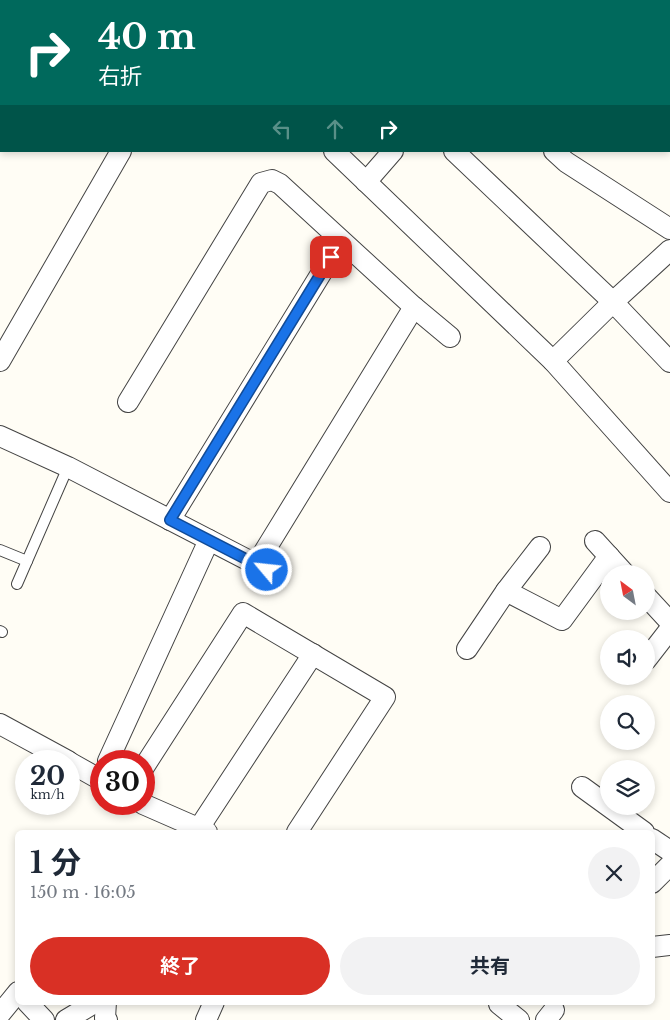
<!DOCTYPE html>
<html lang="ja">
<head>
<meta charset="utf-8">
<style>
  :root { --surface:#fff; --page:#f2f2f3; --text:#1f2937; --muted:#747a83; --accent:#d93025 }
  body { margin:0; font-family:"Libre Baskerville","Noto Sans JP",serif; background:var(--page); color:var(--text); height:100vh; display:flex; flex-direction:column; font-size:19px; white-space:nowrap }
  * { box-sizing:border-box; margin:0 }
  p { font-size:16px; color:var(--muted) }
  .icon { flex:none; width:28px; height:28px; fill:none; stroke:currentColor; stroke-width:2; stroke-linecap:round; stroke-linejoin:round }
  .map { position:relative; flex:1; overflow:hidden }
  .details { position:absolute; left:15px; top:830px; width:640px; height:175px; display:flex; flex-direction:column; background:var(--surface); border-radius:8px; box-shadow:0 2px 8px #0003 }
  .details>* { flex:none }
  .top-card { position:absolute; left:0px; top:0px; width:670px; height:152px; box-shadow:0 2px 8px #0003; background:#00695c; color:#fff; overflow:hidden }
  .needle { width:32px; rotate:328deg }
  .buttons { position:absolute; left:600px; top:565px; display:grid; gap:10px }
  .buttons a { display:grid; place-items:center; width:55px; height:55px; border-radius:50%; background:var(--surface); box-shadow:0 2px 8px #0003; font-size:25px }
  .speed { position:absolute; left:15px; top:750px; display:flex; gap:10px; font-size:25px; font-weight:700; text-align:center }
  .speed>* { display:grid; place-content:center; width:65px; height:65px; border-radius:50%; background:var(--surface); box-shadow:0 2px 8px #0003; line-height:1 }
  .speed small { font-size:12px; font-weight:400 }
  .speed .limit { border:8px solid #d22; background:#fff; color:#111 }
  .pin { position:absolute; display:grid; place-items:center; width:42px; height:42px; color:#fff; margin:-21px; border-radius:10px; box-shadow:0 2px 8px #0006 }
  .me { position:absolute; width:55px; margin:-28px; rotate:298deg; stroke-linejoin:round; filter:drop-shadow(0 0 4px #0008) }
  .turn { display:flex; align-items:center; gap:18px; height:105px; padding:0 15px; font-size:22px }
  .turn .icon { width:65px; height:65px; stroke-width:2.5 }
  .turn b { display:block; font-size:35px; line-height:42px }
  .lanes { display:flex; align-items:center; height:48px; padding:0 15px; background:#0003; justify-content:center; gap:25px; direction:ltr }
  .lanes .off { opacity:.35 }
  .round { display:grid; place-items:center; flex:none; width:52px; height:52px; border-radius:26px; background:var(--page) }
  .headline { display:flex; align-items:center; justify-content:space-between; height:85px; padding:0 15px }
  h1 { font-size:30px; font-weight:700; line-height:38px }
  .button { display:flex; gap:10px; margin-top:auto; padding:10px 15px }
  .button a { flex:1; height:58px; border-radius:30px; background:var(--accent); color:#fff; font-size:20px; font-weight:700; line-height:58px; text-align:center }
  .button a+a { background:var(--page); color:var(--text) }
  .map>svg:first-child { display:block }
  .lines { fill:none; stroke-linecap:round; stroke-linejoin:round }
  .service-casing { stroke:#444; stroke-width:12 }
  .minor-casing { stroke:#444; stroke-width:22 }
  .service { stroke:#fff; stroke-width:10 }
  .minor { stroke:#fff; stroke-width:20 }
  .route-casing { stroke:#114b97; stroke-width:12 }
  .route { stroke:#1a73e8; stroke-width:9 }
</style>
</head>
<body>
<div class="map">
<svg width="670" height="1020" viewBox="0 0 670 1020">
  <rect width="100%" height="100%" fill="#fffdf5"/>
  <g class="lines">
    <g class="service-casing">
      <g id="service">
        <polyline points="0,550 27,561"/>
        <polyline points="17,584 68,467"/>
        <polyline points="0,631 2,632"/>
      </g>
    </g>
    <g class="minor-casing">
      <g id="minor">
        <polyline points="177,0 178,1"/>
        <polyline points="294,0 296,1"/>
        <polyline points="195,1 197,0"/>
        <polyline points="334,151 553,361 670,492"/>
        <polyline points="454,151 613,302 670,362"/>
        <polyline points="554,151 566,162 670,229"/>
        <polyline points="366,182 393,151"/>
        <polyline points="0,361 121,151"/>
        <polyline points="553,361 613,302 670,250"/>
        <polyline points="128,402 261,183 272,180 280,184 414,307 450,337"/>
        <polyline points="0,436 68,467 267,570"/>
        <polyline points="170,520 341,241"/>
        <polyline points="595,541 625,574"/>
        <polyline points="256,565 414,307"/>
        <polyline points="506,591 562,620 609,556"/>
        <polyline points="646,596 670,622"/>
        <polyline points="467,649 506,591 540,547"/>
        <polyline points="646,660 670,629"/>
        <polyline points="0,724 68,761"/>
        <polyline points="108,761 209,540"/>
        <polyline points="69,762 101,780"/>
        <polyline points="144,767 243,613 385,697 297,832"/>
        <polyline points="582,787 644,832"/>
        <polyline points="143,804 207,832"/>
        <polyline points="199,828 313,654"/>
        <polyline points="652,839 670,851"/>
        <polyline points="652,883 670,865"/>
        <polyline points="652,947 670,945"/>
        <polyline points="27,1002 44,1020"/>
        <polyline points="106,1002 105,1018 107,1020"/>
        <polyline points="499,1004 519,1020"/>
        <polyline points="0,1014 18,992"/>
        <polyline points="66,1020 96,1002"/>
        <polyline points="206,1020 214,1002"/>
        <polyline points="546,1020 554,1010"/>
      </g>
    </g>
    <use href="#service" class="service"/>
    <use href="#minor" class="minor"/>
  </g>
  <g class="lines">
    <g class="route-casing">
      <polyline id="route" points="267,570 170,520 331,257"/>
    </g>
    <use href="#route" class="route"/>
  </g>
</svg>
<div class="buttons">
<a><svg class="needle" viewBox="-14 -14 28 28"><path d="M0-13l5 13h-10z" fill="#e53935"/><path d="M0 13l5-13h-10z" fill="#747a83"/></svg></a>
<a><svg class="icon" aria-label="sound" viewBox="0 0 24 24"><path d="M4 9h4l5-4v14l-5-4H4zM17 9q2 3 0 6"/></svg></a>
<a><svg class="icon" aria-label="search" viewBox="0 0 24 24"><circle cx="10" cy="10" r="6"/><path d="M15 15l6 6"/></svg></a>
<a><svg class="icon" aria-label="layers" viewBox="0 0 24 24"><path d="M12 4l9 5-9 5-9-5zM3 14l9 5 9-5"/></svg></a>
</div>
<div class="speed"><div>20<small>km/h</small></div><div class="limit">30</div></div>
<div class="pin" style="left:331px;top:257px;background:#d93025"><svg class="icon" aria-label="arrive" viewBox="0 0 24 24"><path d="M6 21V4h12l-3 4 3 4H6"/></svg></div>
<svg class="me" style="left:267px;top:570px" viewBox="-20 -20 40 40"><circle r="17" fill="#1a73e8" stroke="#fff" stroke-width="3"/><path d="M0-11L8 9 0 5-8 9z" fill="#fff"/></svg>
<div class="top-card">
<div class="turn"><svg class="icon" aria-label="right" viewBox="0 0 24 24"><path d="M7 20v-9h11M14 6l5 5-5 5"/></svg><div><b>40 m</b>右折</div></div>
<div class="lanes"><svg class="icon off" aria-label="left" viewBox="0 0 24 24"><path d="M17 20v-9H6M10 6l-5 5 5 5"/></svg><svg class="icon off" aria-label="ahead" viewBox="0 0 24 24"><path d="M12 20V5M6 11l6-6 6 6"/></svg><svg class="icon" aria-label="right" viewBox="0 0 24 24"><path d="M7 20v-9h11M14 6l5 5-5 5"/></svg></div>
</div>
<section class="details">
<div class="headline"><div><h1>1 分</h1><p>150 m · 16:05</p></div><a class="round"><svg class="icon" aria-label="close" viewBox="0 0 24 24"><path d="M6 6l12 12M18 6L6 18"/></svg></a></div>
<div class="button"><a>終了</a><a>共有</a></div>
</section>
</div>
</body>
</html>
